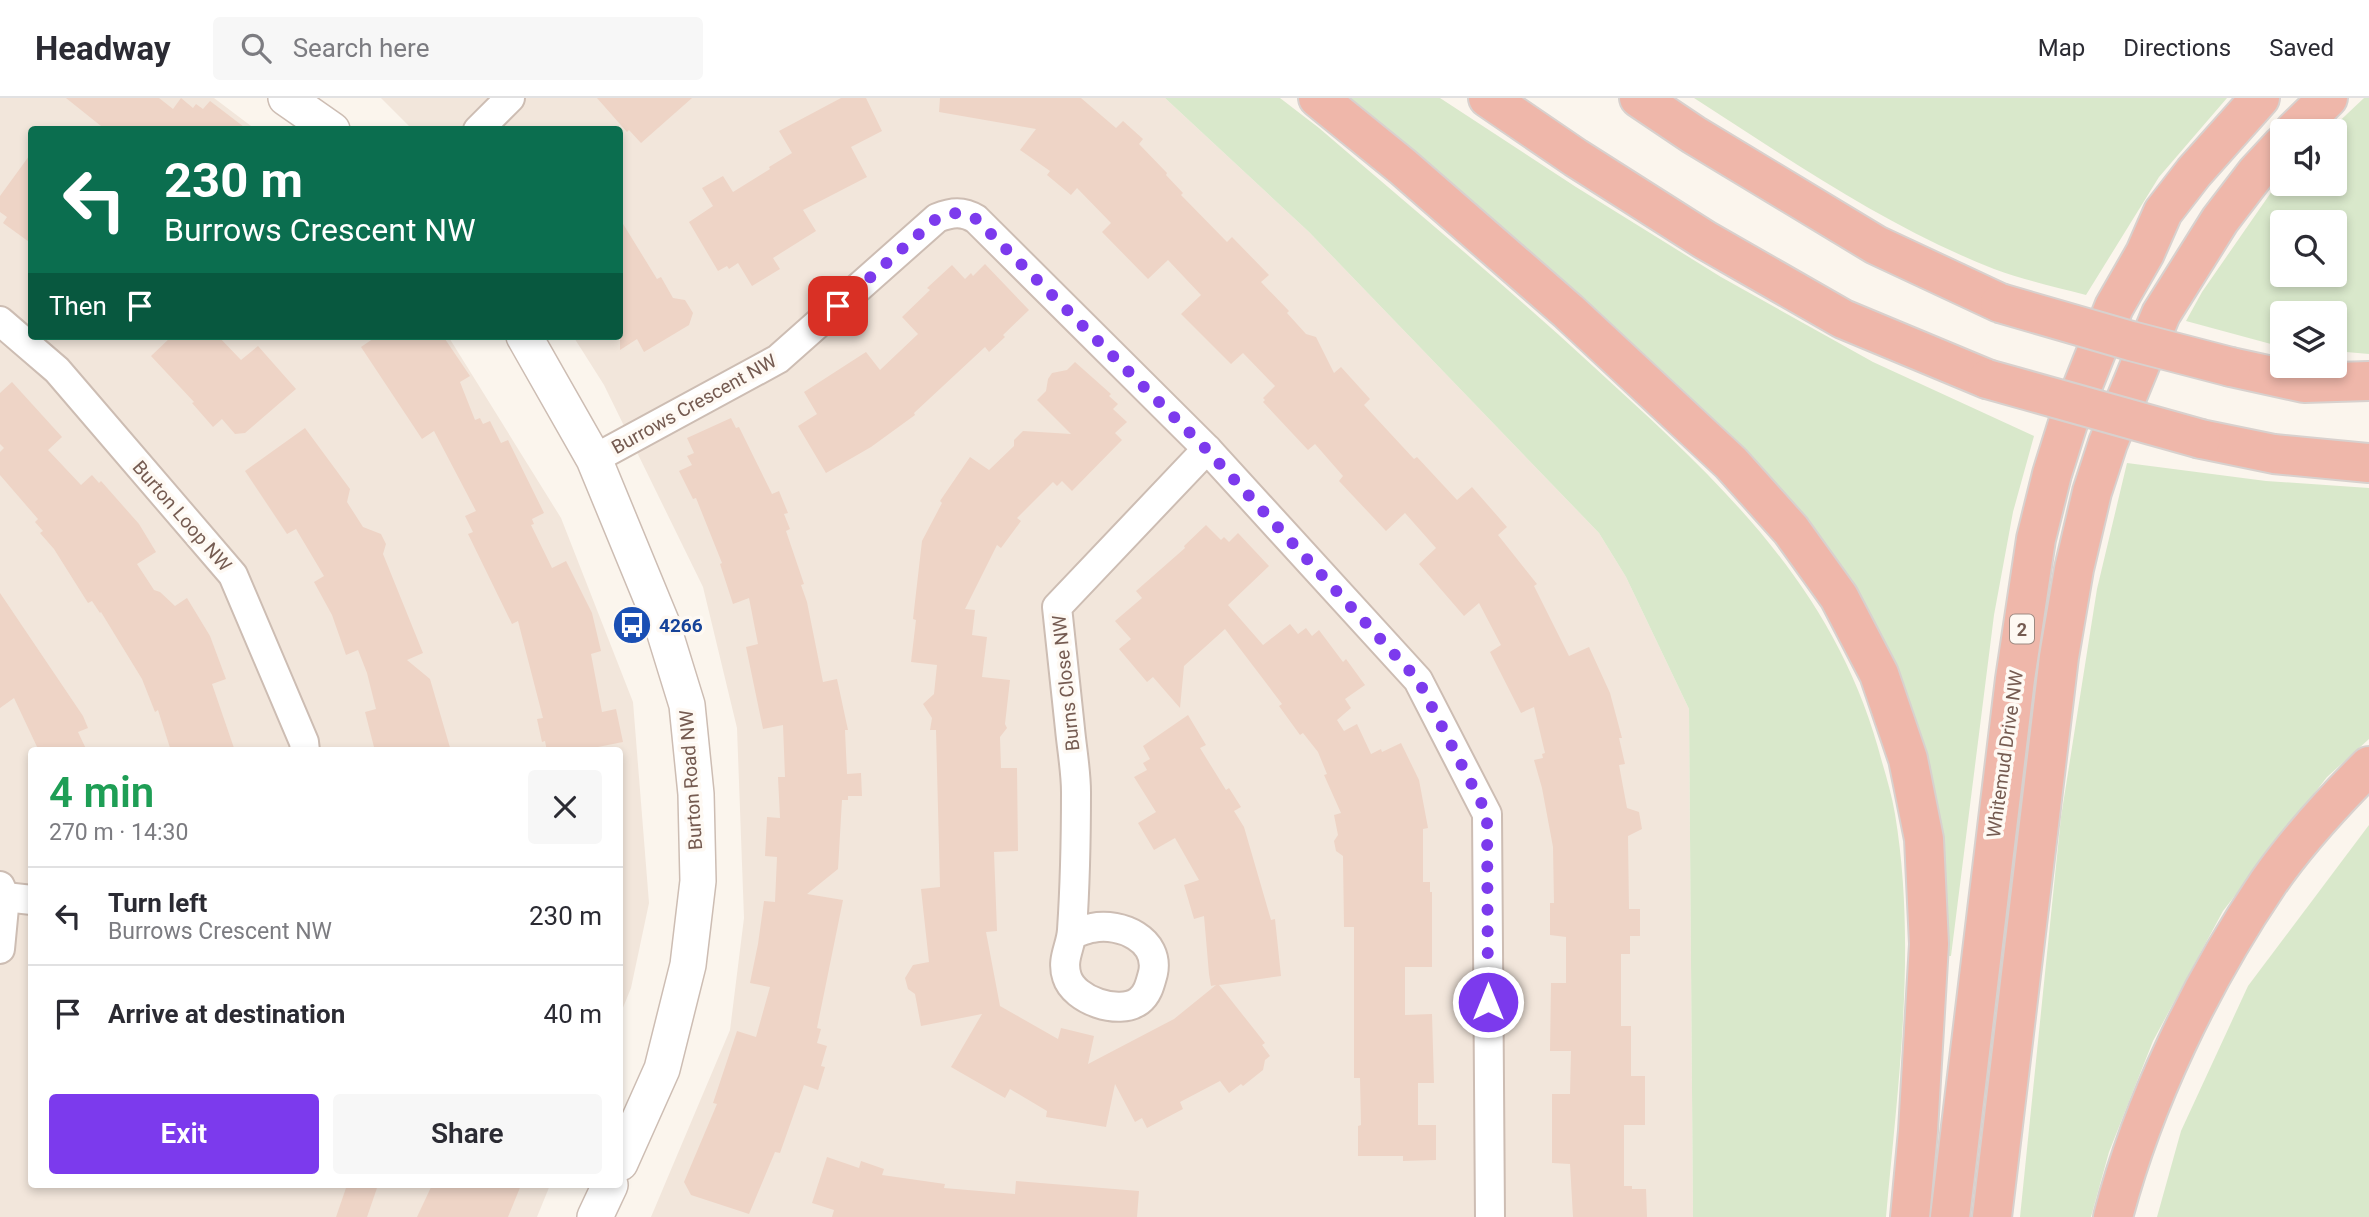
<!DOCTYPE html>
<html lang="en">
<head>
<meta charset="utf-8">
<style>
  :root { --surface:#fff; --page:#f7f7f7; --text:#2b2b33; --muted:#7c7c81; --line:#e1e1e2; --accent:#7c3aed }
  body { margin:0; font-family:Roboto,sans-serif; background:var(--page); color:var(--text); height:100vh; display:flex; flex-direction:column; font-size:26px; white-space:nowrap }
  * { box-sizing:border-box; margin:0 }
  p { font-size:23px; color:var(--muted) }
  .icon { flex:none; width:38px; height:38px; fill:none; stroke:currentColor; stroke-width:2; stroke-linecap:round; stroke-linejoin:round }
  .map { position:relative; flex:1; overflow:hidden }
  .panel { position:absolute; left:28px; top:649px; width:595px; height:441px; display:flex; flex-direction:column; background:var(--surface); border-radius:7px; box-shadow:0 4px 10px #0003 }
  .panel>* { flex:none }
  .top-card { position:absolute; left:28px; top:28px; width:595px; height:214px; border-radius:7px; box-shadow:0 4px 10px #0003; background:#0b6e4f; color:#fff; overflow:hidden }
  .tools { position:absolute; left:2270px; top:21px; display:grid; gap:14px }
  .tools a { display:grid; place-items:center; width:77px; height:77px; border-radius:7px; background:var(--surface); box-shadow:0 4px 10px #0003; font-size:35px }
  .pin { position:absolute; display:grid; place-items:center; width:60px; height:60px; color:#fff; margin:-30px; border-radius:14px; box-shadow:0 4px 10px #0006 }
  .me { position:absolute; width:77px; margin:-38px; rotate:0deg; stroke-linejoin:round; filter:drop-shadow(0 0 5px #0008) }
  .turn { display:flex; align-items:center; gap:24px; height:147px; padding:0 21px; font-size:32px }
  .turn .icon { width:91px; height:91px; stroke-width:2.5 }
  .turn b { display:block; font-size:49px; line-height:60px }
  .then { display:flex; align-items:center; height:66px; padding:0 21px; background:#0003; gap:14px; font-size:26px }
  .round { display:grid; place-items:center; flex:none; width:74px; height:74px; border-radius:7px; background:var(--page) }
  .head { display:flex; align-items:center; justify-content:space-between; height:119px; padding:0 21px }
  h1 { font-size:42px; font-weight:600; line-height:52px; color:#1e9e55 }
  .cta { display:flex; gap:14px; margin-top:auto; padding:14px 21px }
  .cta a { flex:1; height:80px; border-radius:7px; background:var(--accent); color:#fff; font-size:28px; font-weight:600; line-height:80px; text-align:center }
  .cta a+a { background:var(--page); color:var(--text) }
  ul { padding:0; list-style:none }
  li { display:flex; align-items:center; gap:21px; height:98px; padding:0 21px; border-top:2px solid var(--line) }
  li div { flex:1 }
  li b { display:block; font-size:26px }
  li em { font-style:normal }
  header { display:flex; align-items:center; gap:42px; box-sizing:border-box; height:98px; padding:0 35px; background:var(--surface); border-bottom:2px solid var(--line) }
  header strong { font-size:33px }
  nav { display:flex; gap:38px; margin-inline-start:auto; font-size:24px }
  .search { width:490px; height:63px; background:var(--page); display:flex; align-items:center; gap:18px; box-sizing:border-box; padding:0 24px; border-radius:7px; color:var(--muted); font-size:26px }
  .map>svg:first-child { display:block }
  .residential { fill:#f2e6db }
  .green { fill:#d9e8cb; fill-rule:evenodd }
  .building { fill:#eed4c6 }
  .lines { fill:none; stroke-linecap:round; stroke-linejoin:round }
  .minor-casing { stroke:#cdbdb3; stroke-width:32 }
  .tertiary-casing { stroke:#cdbdb3; stroke-width:38 }
  .motorway-casing { stroke:#d8d1ce; stroke-width:42 }
  .minor { stroke:#fff; stroke-width:28 }
  .tertiary { stroke:#fff; stroke-width:35 }
  .motorway { stroke:#efb7aa; stroke-width:38 }
  .motorway-bridge-casing { stroke:#d8d1ce; stroke-width:42; stroke-linecap:butt }
  .motorway-bridge { stroke:#efb7aa; stroke-width:38 }
  .route { stroke:#7c3aed; stroke-width:12; stroke-dasharray:0 21.6 }
  .labels { text-anchor:middle; dominant-baseline:central; stroke-width:7; stroke-linejoin:round; paint-order:stroke }
  .shield { fill:#fef9f3; stroke:#9e8a82; stroke-width:2 }
  .shield-label { font-size:18px; font-weight:bold; fill:#755b51 }
  .street-label { font-size:19px; fill:#755b51; stroke:#fef9f3 }
  .transit-label { font-size:19px; font-weight:bold; fill:#164399; stroke:#fef9f3; text-anchor:start }
</style>
</head>
<body>
<header>
<strong>Headway</strong>
<div class="search"><svg class="icon" aria-label="search" viewBox="0 0 24 24"><circle cx="10" cy="10" r="6"/><path d="M15 15l6 6"/></svg>Search here</div>
<nav><a>Map</a><a>Directions</a><a>Saved</a></nav>
</header>
<div class="map">
<svg width="2369" height="1119" viewBox="0 0 2369 1119">
  <rect width="100%" height="100%" fill="#fbf5ed"/>
  <g class="residential">
    <polygon points="0,0 214,0 255,31 32,32 32,238 448,238 561,420 633,604 649,805 631,890 620,917 620,653 32,653 32,1087 550,1087 537,1119 0,1119"/>
    <polygon points="381,0 1165,0 1309,134 1599,435 1626,479 1689,611 1693,1119 651,1119 730,932 744,820 737,630 703,489 604,287 573,238 620,238 620,32 412,31"/>
  </g>
  <g class="green">
    <path d="M1165 0H1280L1319 30C1411 109 1505 187 1594 269 1722 386 1837 490 1882 664 1887 681 1892 698 1895 716 1917 849 1898 986 1886 1119H1693L1689 611 1626 479 1599 435 1309 134Z"/>
    <polygon points="1345,0 1440,0 1576,89 1721,179 1873,264 2034,338 2013,414 1994,517 1951,858 1945,858 1867,522"/>
    <path d="M1694 0H2227L2159 79 2086 197C2056 189 2024 182 1994 171 1887 129 1790 62 1694 0Z"/>
    <path d="M2364 0H2369V256L2335 253 2334 215H2282V249L2186 223 2202 194 2272 93 2282 83V86H2334V33H2329ZM2282 124H2334V177H2282Z"/>
    <polygon points="2127,365 2266,383 2369,390 2369,641 2327,679 2223,813 2153,943 2109,1054 2091,1119 2020,1119 2061,719 2097,491"/>
    <polygon points="2369,727 2369,1119 2157,1119 2181,1033 2248,888"/>
  </g>
  <g class="building">
    <polygon points="66,0 159,0 173,11 181,0 193,10 196,6 203,11 210,3 248,32 106,32"/>
    <polygon points="597,0 692,0 641,45 629,32 627,34"/>
    <polygon points="841,0 866,0 882,33 851,49 867,79 803,112 816,133 773,160 780,171 752,188 738,165 729,171 727,168 718,173 689,124 713,108 702,90 723,78 733,94 770,71 769,69 792,55 779,33"/>
    <polygon points="940,0 1081,0 1116,30 1123,23 1143,41 1139,46 1167,75 1166,77 1183,95 1181,97 1227,144 1232,139 1269,177 1261,184 1289,213 1287,215 1306,236 1316,239 1334,275 1341,269 1370,301 1364,307 1414,361 1417,359 1457,402 1472,389 1507,429 1498,437 1537,486 1534,488 1569,558 1589,549 1610,595 1622,640 1619,640 1625,666 1619,667 1627,710 1639,714 1642,731 1628,738 1629,811 1640,811 1640,838 1630,838 1630,856 1621,856 1621,928 1631,928 1631,978 1645,978 1645,1027 1624,1027 1624,1088 1632,1088 1632,1091 1646,1091 1647,1119 1573,1119 1570,1066 1552,1065 1552,996 1570,996 1571,953 1550,953 1551,885 1566,885 1566,839 1550,837 1550,805 1554,805 1553,749 1542,690 1534,662 1543,660 1542,656 1545,655 1534,609 1521,615 1490,554 1501,547 1479,505 1464,518 1419,466 1436,450 1405,415 1386,433 1339,383 1343,378 1315,346 1308,352 1263,304 1265,302 1263,300 1275,288 1243,255 1231,266 1181,216 1201,197 1168,162 1148,181 1102,134 1111,125 1077,90 1071,97 1047,77 1050,73 1020,52 1036,31 939,14"/>
    <polygon points="32,54 32,146 3,125 7,119 0,114 0,98"/>
    <polygon points="620,121 657,181 661,179 673,200 685,202 693,215 689,227 644,254 637,241 620,252"/>
    <polygon points="985,166 1029,212 1003,237 1005,239 989,254 985,249 914,315 915,317 871,349 826,375 798,328 817,316 804,294 866,254 880,272 918,236 902,219 930,192 927,190 952,167 965,181 971,175 973,178"/>
    <polygon points="172,238 218,238 241,262 258,248 296,291 245,335 235,336 222,321 213,329 192,305 194,304 151,258"/>
    <polygon points="377,238 443,238 470,278 460,284 475,322 480,320 483,326 490,323 501,345 508,342 544,415 532,421 534,426 531,427 552,470 566,463 592,515 601,553 591,556 602,614 616,611 623,644 578,653 547,653 545,643 542,644 537,621 543,620 518,523 512,526 468,436 473,434 465,418 476,413 434,333 422,341 361,249"/>
    <polygon points="1075,264 1111,296 1109,298 1118,306 1113,311 1127,324 1115,335 1122,342 1072,393 1062,383 1057,388 1053,384 1017,420 1021,423 1001,450 997,447 965,511 975,512 972,537 987,539 982,579 1010,582 1005,626 1007,630 1000,639 1001,670 1017,670 1018,753 994,754 997,833 986,834 1000,908 1058,941 1061,930 1094,938 1088,966 1174,921 1216,887 1211,888 1209,876 1204,818 1194,821 1184,787 1199,782 1175,740 1154,752 1138,725 1156,714 1134,679 1147,672 1143,665 1150,661 1143,648 1188,617 1206,647 1200,650 1226,692 1229,690 1241,709 1234,713 1244,729 1271,822 1275,821 1281,878 1219,887 1265,945 1262,947 1270,958 1265,962 1263,972 1243,988 1241,986 1229,995 1220,983 1180,1004 1183,1011 1147,1030 1142,1020 1135,1024 1115,986 1106,1029 1046,1019 1047,1013 1010,991 1005,1000 951,969 982,916 921,928 915,896 908,891 905,880 913,867 929,864 921,791 940,789 936,632 930,632 932,620 923,606 934,596 937,567 911,564 916,522 913,521 922,443 942,405 940,403 970,359 989,372 1014,348 1014,342 1023,333 1071,336 1037,302 1046,293 1048,281 1052,275 1067,272"/>
    <polygon points="12,284 62,339 48,352 81,387 92,377 99,385 101,383 139,426 156,454 137,466 154,492 160,494 175,508 187,500 210,538 226,581 212,586 235,653 171,653 158,612 155,614 142,581 101,514 100,515 92,503 88,505 54,451 40,435 43,433 35,424 38,421 0,377 0,354 4,350 0,346 0,295"/>
    <polygon points="731,320 736,330 739,329 772,396 779,393 788,415 784,416 790,431 786,433 804,486 801,487 807,504 823,584 837,581 848,632 845,632 847,676 861,675 862,698 848,698 848,702 842,702 838,771 807,796 843,802 817,930 821,931 817,945 827,948 821,968 825,969 818,992 804,987 780,1055 775,1054 749,1116 691,1097 684,1084 717,1006 713,1005 737,933 756,939 770,889 750,885 758,846 764,803 775,804 777,759 765,758 767,719 780,720 778,679 785,679 783,627 763,631 746,549 758,546 749,500 733,506 720,466 722,465 696,400 693,401 679,373 692,367 687,358 694,355 687,340"/>
    <polygon points="305,330 350,391 347,404 363,429 381,436 386,446 383,456 423,555 407,562 430,581 451,653 375,653 365,614 376,611 367,575 358,552 346,557 332,517 314,484 324,478 296,431 287,436 245,373"/>
    <polygon points="1206,427 1221,442 1224,439 1229,444 1238,435 1269,468 1228,507 1263,547 1290,526 1298,536 1306,530 1312,538 1319,532 1343,564 1346,561 1365,587 1345,601 1351,610 1337,622 1344,633 1357,626 1371,656 1381,651 1382,654 1401,645 1419,682 1428,730 1423,731 1423,784 1430,784 1430,794 1432,794 1432,869 1405,869 1405,917 1432,916 1434,985 1418,985 1418,1027 1436,1027 1436,1062 1403,1063 1403,1058 1358,1058 1358,1028 1361,1027 1360,980 1354,980 1354,829 1344,829 1343,758 1336,753 1334,743 1338,737 1334,717 1341,715 1324,677 1327,676 1318,654 1303,635 1300,637 1279,608 1282,606 1225,531 1184,568 1180,610 1153,579 1147,584 1119,551 1131,541 1115,523 1142,500 1136,493 1185,450 1184,448"/>
    <polygon points="0,495 83,618 88,630 78,634 87,653 39,653 14,600 0,610"/>
    <polygon points="827,1059 859,1070 861,1063 884,1071 882,1077 945,1086 944,1090 1015,1096 1016,1083 1139,1093 1137,1119 832,1119 834,1112 812,1105"/>
    <polygon points="347,1087 378,1087 367,1119 336,1119"/>
    <polygon points="432,1087 521,1087 508,1119 417,1119"/>
  </g>
  <g class="lines">
    <g class="minor-casing">
      <g id="minor">
        <polyline points="478,32 510,0"/>
        <polyline points="0,223 57,272 233,477 304,644 305,653"/>
        <path d="M594 361 778 261 937 120C952 114 963 113 976 121L1207 351 1418 582 1487 716 1490 1119"/>
        <polyline points="0,788 5,799 0,851"/>
        <polyline points="5,799 32,802"/>
        <path d="M1072 836C1079 834 1086 831 1092 830 1121 824 1160 842 1153 875 1150 886 1148 896 1139 903 1119 918 1074 902 1067 879 1061 861 1071 849 1072 832 1075 787 1076 740 1076 694 1076 673 1072 652 1070 631 1066 590 1061 550 1057 509L1207 351"/>
      </g>
    </g>
    <g class="tertiary-casing">
      <g id="tertiary">
        <polyline points="286,0 332,32"/>
        <polyline points="524,238 594,361 662,526 687,607 696,696 698,783 688,867 662,971 620,1065"/>
        <polyline points="595,1119 610,1087"/>
      </g>
    </g>
    <g class="motorway-casing">
      <g id="motorway">
        <polyline points="1318,0 1403,69 1568,213 1731,365 1791,432 1839,499 1879,576 1908,661 1924,741 1929,846 1918,1033 1910,1119"/>
        <polyline points="1488,0 1576,60 1705,142 1843,221 1987,281"/>
        <polyline points="1639,0 1694,37 1876,147 2000,205"/>
        <polyline points="2294,33 2328,0"/>
        <polyline points="2231,269 2304,285 2369,283"/>
        <polyline points="2201,341 2274,356 2369,365"/>
        <polyline points="1950,1119 2015,581 2036,441 2052,376 2068,325 2114,209 2145,155 2163,114 2194,74 2260,0"/>
        <polyline points="1992,1119 2059,559 2074,471 2092,394 2108,345 2161,216 2220,122 2256,75 2282,47"/>
        <path d="M2113 1119C2143 1004 2201 884 2268 785 2297 743 2333 704 2369 668"/>
      </g>
    </g>
    <use href="#minor" class="minor"/>
    <use href="#tertiary" class="tertiary"/>
    <use href="#motorway" class="motorway"/>
    <g class="motorway-bridge-casing">
      <g id="motorway-bridge">
        <polyline points="2000,205 2131,243 2231,269"/>
        <polyline points="1987,281 2201,341"/>
      </g>
    </g>
    <use href="#motorway-bridge" class="motorway-bridge"/>
  </g>
  <g class="lines">
    <path class="route" d="M838 208 937 120C952 114 963 113 976 121L1207 352 1418 582 1487 716 1488 904"/>
  </g>
  <defs>
    <g id="bus-disc" transform="scale(2.0125)"><circle r="9.5" fill="#1a4fb4" stroke="#fef9f3"/><path d="M-5-6H5V4H4V6H2V4H-2V6H-4V4H-5ZM-3.5-4V0h7V-4ZM-3.5 1.2v1.5H-2V1.2ZM2 1.2v1.5H3.5V1.2Z" fill="#fff"/></g>
  </defs>
  <g fill-rule="evenodd">
    <use href="#bus-disc" x="632" y="527"/>
  </g>
  <g class="labels">
    <rect class="shield" x="2010" y="516.5" width="24" height="29" rx="5"/>
    <g class="shield-label">
      <text x="2022" y="531">2</text>
    </g>
    <g class="street-label">
      <text transform="translate(694 306) rotate(-29)">Burrows Crescent NW</text>
      <text transform="translate(182 418) rotate(49)">Burton Loop NW</text>
      <text transform="translate(1066 585) rotate(-96)">Burns Close NW</text>
      <text transform="translate(2005 656) rotate(-82)">Whitemud Drive NW</text>
      <text transform="translate(691 682) rotate(-94)">Burton Road NW</text>
    </g>
    <g class="transit-label">
      <text x="659" y="527">4266</text>
    </g>
  </g>
</svg>
<div class="tools">
<a><svg class="icon" aria-label="sound" viewBox="0 0 24 24"><path d="M4 9h4l5-4v14l-5-4H4zM17 9q2 3 0 6"/></svg></a>
<a><svg class="icon" aria-label="search" viewBox="0 0 24 24"><circle cx="10" cy="10" r="6"/><path d="M15 15l6 6"/></svg></a>
<a><svg class="icon" aria-label="layers" viewBox="0 0 24 24"><path d="M12 4l9 5-9 5-9-5zM3 14l9 5 9-5"/></svg></a>
</div>
<div class="pin" style="left:838px;top:208px;background:#d93025"><svg class="icon" aria-label="arrive" viewBox="0 0 24 24"><path d="M6 21V4h12l-3 4 3 4H6"/></svg></div>
<svg class="me" style="left:1488px;top:904px" viewBox="-20 -20 40 40"><circle r="17" fill="#7c3aed" stroke="#fff" stroke-width="3"/><path d="M0-11L8 9 0 5-8 9z" fill="#fff"/></svg>
<div class="top-card">
<div class="turn"><svg class="icon" aria-label="left" viewBox="0 0 24 24"><path d="M17 20v-9H6M10 6l-5 5 5 5"/></svg><div><b>230 m</b>Burrows Crescent NW</div></div>
<div class="then">Then<svg class="icon" aria-label="arrive" viewBox="0 0 24 24"><path d="M6 21V4h12l-3 4 3 4H6"/></svg></div>
</div>
<section class="panel">
<div class="head"><div><h1>4 min</h1><p>270 m · 14:30</p></div><a class="round"><svg class="icon" aria-label="close" viewBox="0 0 24 24"><path d="M6 6l12 12M18 6L6 18"/></svg></a></div>
<ul>
<li><svg class="icon" aria-label="left" viewBox="0 0 24 24"><path d="M17 20v-9H6M10 6l-5 5 5 5"/></svg><div><b>Turn left</b><p>Burrows Crescent NW</p></div><em>230 m</em></li>
<li><svg class="icon" aria-label="arrive" viewBox="0 0 24 24"><path d="M6 21V4h12l-3 4 3 4H6"/></svg><div><b>Arrive at destination</b></div><em>40 m</em></li>
</ul>
<div class="cta"><a>Exit</a><a>Share</a></div>
</section>
</div>
</body>
</html>
